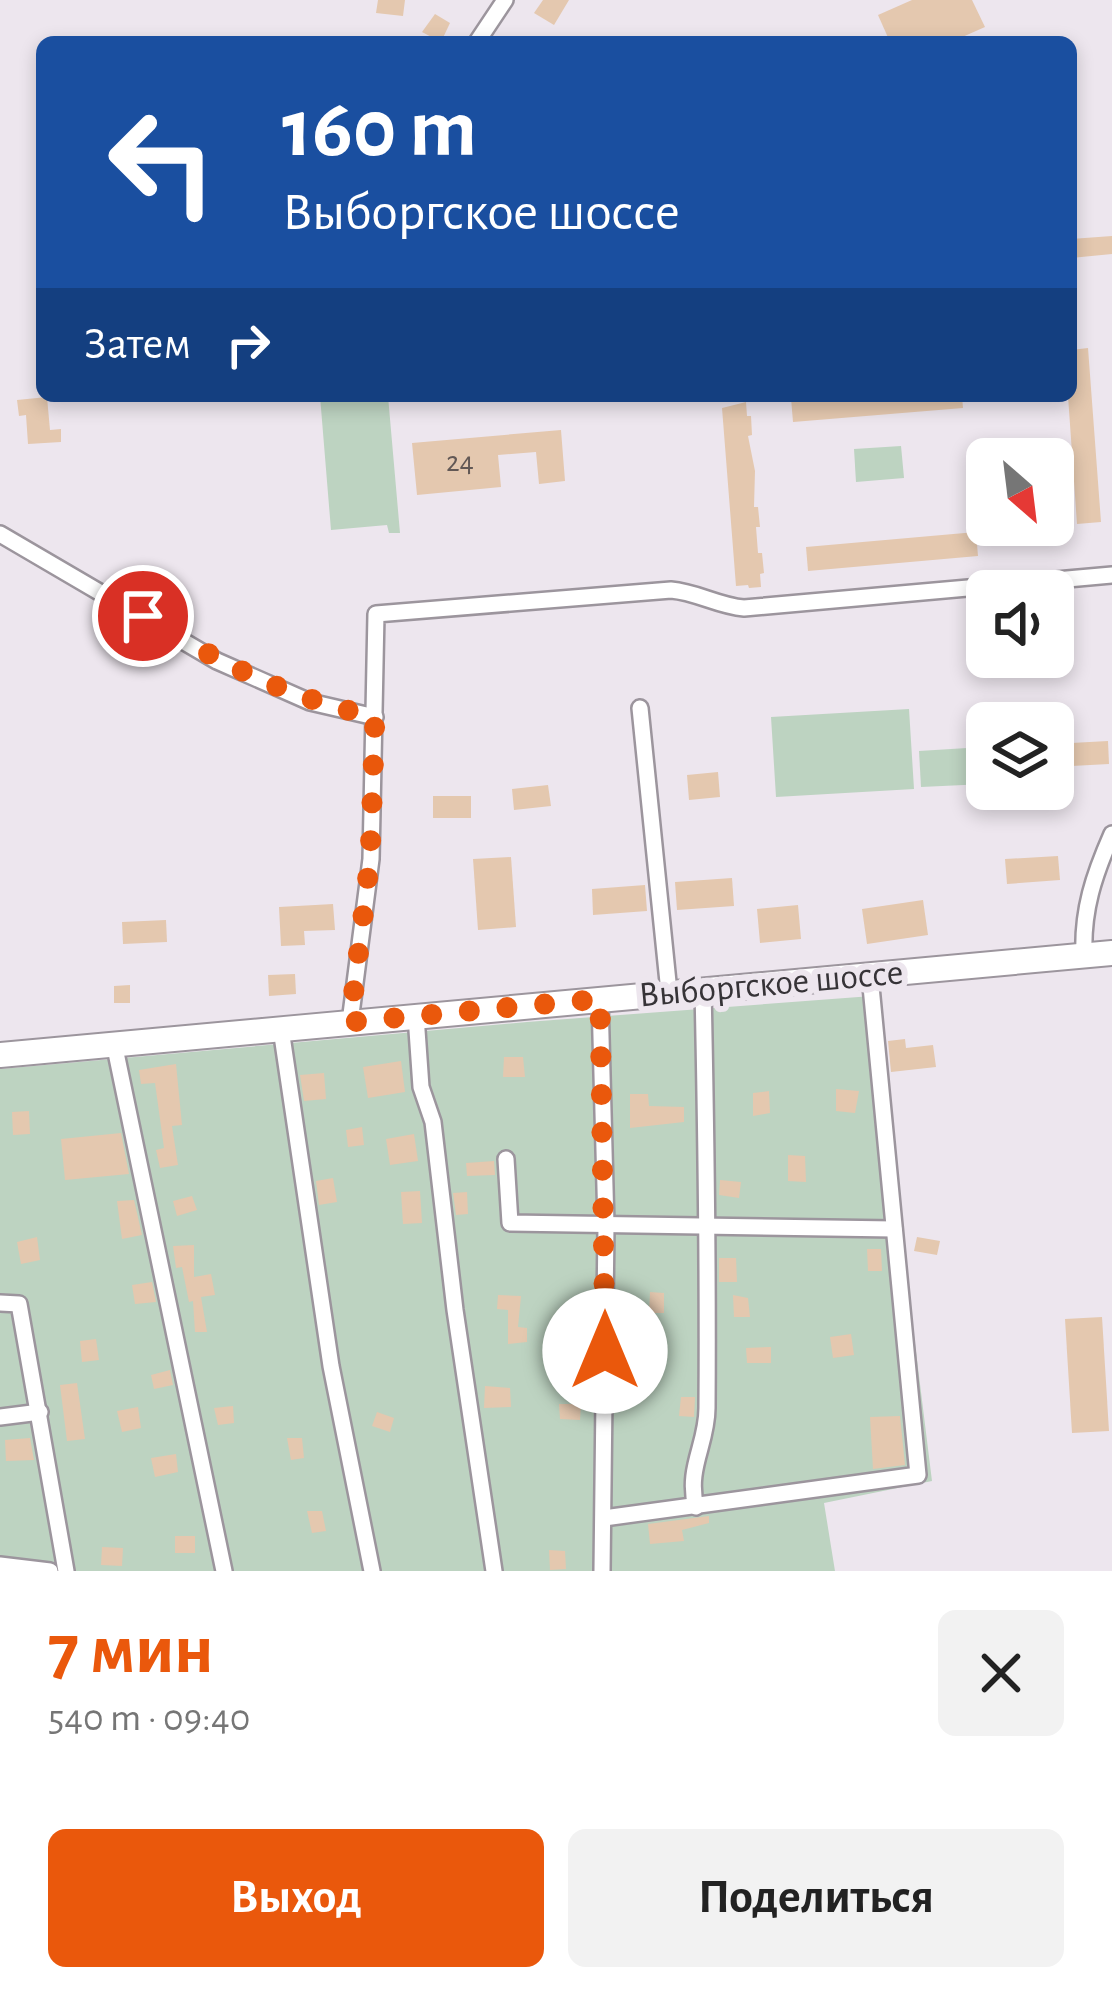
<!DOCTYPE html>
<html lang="ru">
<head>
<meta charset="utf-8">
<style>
  :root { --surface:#fff; --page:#f2f2f2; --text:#222; --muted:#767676; --accent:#ea580c }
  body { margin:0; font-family:"Alegreya Sans",sans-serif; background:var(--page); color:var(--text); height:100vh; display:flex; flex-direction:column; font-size:45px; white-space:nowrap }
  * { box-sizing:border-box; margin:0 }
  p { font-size:39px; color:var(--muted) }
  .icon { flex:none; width:66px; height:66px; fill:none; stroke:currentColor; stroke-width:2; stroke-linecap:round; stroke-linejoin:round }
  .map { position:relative; height:1571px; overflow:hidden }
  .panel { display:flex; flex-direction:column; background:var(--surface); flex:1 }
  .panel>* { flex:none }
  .hud { position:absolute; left:36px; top:36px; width:1041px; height:366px; border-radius:18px; box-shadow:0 6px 18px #0003; background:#1a4fa0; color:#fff; overflow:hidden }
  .needle { width:78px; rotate:152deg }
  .fabs { position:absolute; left:966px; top:438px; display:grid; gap:24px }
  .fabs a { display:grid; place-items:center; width:108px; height:108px; border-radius:18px; background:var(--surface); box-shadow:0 6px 18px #0003; font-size:60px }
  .pin { position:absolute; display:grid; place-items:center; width:102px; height:102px; color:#fff; margin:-51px; border:6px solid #fff; border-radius:50%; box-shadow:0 3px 12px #0007 }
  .me { position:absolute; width:132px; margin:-66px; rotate:0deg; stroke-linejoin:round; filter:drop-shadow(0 0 9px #0008) }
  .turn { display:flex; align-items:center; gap:42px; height:252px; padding:0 48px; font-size:54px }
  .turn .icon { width:156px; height:156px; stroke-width:2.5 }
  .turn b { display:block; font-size:84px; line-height:102px }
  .then { display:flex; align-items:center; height:114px; padding:0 48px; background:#0003; gap:24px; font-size:45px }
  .round { display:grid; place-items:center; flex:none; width:126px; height:126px; border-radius:18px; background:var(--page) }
  .head { display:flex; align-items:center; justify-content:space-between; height:204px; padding:0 48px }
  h1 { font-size:72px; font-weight:700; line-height:90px; color:var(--accent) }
  .button { display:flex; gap:24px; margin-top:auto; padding:24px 48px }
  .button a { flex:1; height:138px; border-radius:18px; background:var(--accent); color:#fff; font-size:48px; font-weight:700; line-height:138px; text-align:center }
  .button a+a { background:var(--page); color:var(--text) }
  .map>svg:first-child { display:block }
  .green { fill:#bdd3c1 }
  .building { fill:#e4c8af }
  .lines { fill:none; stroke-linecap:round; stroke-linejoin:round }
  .minor-casing { stroke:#9c959d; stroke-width:20 }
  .primary-casing { stroke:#9c959d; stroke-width:28 }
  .minor { stroke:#fff; stroke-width:15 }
  .primary { stroke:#fff; stroke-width:24 }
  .route { stroke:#ea580c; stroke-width:21; stroke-dasharray:0 37.8 }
  .labels { text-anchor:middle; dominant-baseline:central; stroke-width:12; stroke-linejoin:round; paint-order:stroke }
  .number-label { font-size:30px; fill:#625855 }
  .street-label { font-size:36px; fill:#363337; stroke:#ede6ee }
</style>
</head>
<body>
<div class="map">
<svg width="1112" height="1571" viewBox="0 0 1112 1571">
  <rect width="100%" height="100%" fill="#ede6ee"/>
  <g class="green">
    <polygon points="320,396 388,396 400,533 389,533 387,525 331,530"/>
    <polygon points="901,446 904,478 856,482 854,449"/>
    <polygon points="909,709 914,789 776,797 771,717"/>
    <polygon points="983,747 985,784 921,787 919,751"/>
    <polygon points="872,996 932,1481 824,1503 835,1571 0,1571 0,1069 527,1022"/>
  </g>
  <g class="building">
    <polygon points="378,0 405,0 403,16 376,13"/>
    <polygon points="543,0 569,0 554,25 534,13"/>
    <polygon points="912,0 972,0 985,27 951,42 890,42 878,15"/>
    <polygon points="435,14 450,23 441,42 422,32"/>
    <polygon points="1112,236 1112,254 1071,258 1071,239"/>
    <polygon points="1088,348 1101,522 1077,524 1068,396 1071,396 1071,350"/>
    <polygon points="817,396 962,396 963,408 793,422 791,398"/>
    <polygon points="47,397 50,430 61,429 61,442 28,444 26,415 19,416 17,400"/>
    <polygon points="746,402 747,416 751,416 752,435 748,436 755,471 754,507 758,507 760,527 756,527 758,553 762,553 764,573 760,574 761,587 749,588 748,585 736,586 722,408"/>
    <polygon points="561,430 565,481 539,484 536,452 498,455 501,487 417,495 412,443"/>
    <polygon points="976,532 978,556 808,571 806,547"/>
    <polygon points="1108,741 1109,764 1053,767 1053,744"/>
    <polygon points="718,772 720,797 689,800 687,775"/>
    <polygon points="548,785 551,806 514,810 512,789"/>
    <rect x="433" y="796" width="38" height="22"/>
    <polygon points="1058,856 1060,880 1007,884 1005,859"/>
    <polygon points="511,857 516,927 478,930 473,859"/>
    <polygon points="732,878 734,906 677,910 675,882"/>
    <polygon points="645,885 647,911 593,915 592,889"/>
    <polygon points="923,900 928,935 867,944 862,909"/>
    <polygon points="333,904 335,930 304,931 305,945 281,946 279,907"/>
    <polygon points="798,905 801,939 760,943 757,909"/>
    <polygon points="166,920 167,942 123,944 122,922"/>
    <polygon points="295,974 296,994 269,996 268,975"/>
    <polygon points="130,985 130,1003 114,1003 114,986"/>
    <polygon points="905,1039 906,1048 933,1045 936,1067 891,1072 888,1041"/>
    <polygon points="504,1057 523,1057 525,1077 503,1077"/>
    <polygon points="401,1061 405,1092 368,1098 363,1067"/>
    <polygon points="176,1064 182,1125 172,1126 178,1165 160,1168 156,1150 164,1148 155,1083 141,1084 139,1070"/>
    <polygon points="324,1073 326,1099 304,1101 300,1075"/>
    <polygon points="836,1089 859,1091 855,1113 836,1111"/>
    <polygon points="769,1091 770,1113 753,1116 753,1093"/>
    <polygon points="630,1094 648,1094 649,1106 684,1107 684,1122 630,1128"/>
    <polygon points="29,1111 30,1134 13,1135 12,1112"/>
    <polygon points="362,1127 364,1145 348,1147 346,1130"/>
    <polygon points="121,1133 129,1174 65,1180 61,1139"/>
    <polygon points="414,1134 418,1161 390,1165 386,1139"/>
    <polygon points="788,1155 805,1156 806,1182 788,1181"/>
    <polygon points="494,1161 495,1175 467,1176 466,1163"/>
    <polygon points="333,1178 337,1202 319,1205 316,1181"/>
    <polygon points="720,1180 741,1182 739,1198 719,1195"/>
    <polygon points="420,1191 422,1223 403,1224 401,1192"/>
    <polygon points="467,1192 468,1214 456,1215 453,1193"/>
    <polygon points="192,1196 197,1210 177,1216 173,1201"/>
    <polygon points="134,1200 142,1235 122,1239 117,1201"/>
    <polygon points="37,1237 40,1260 21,1264 17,1242"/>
    <polygon points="917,1237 940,1241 937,1255 914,1251"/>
    <polygon points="194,1245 194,1277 211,1274 215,1295 201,1297 207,1332 195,1332 193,1301 189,1302 182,1267 176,1268 173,1246"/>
    <polygon points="867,1249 881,1249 882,1271 868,1271"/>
    <polygon points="719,1258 736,1258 737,1282 719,1282"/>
    <polygon points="152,1282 156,1302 135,1304 132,1285"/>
    <polygon points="650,1292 664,1293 664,1313 649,1313"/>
    <polygon points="498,1295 521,1296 518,1327 527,1328 527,1342 508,1344 508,1310 497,1309"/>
    <polygon points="733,1295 748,1298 750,1317 734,1317"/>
    <polygon points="1102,1317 1109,1431 1072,1433 1065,1319"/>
    <polygon points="851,1334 854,1355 833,1358 830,1337"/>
    <polygon points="96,1339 99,1360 82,1362 80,1341"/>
    <polygon points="771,1347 771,1363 747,1363 746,1348"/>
    <polygon points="170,1370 173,1385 154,1389 151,1375"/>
    <polygon points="77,1383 85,1439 67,1441 60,1385"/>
    <polygon points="485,1386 510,1388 511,1407 484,1408"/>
    <polygon points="681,1397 695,1397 694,1417 679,1416"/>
    <polygon points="559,1404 581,1404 580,1420 560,1419"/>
    <polygon points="233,1406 234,1423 218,1425 214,1408"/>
    <polygon points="138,1407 141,1428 122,1432 117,1411"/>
    <polygon points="377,1412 394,1418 390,1432 372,1426"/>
    <polygon points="900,1416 905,1465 873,1469 870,1417"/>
    <polygon points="30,1438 34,1460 6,1461 5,1440"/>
    <polygon points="287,1438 302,1438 304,1458 291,1460"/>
    <polygon points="176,1454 178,1472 155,1477 151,1458"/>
    <polygon points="307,1511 322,1511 326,1531 312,1533"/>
    <polygon points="709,1516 709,1523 682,1530 684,1541 650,1544 648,1524"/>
    <rect x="175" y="1536" width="20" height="17"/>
    <polygon points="102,1547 123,1548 122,1566 101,1565"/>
    <polygon points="549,1550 565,1551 566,1569 550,1570"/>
  </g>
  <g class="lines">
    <g class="minor-casing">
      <g id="minor">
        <polyline points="477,42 505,0"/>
        <polyline points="0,534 217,661 310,702 375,717"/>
        <polyline points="640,708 669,992"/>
        <path d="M1084 956C1082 910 1094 875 1112 834"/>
        <polyline points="600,999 606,1225 602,1571"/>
        <polyline points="416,1016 421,1087 433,1122 455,1310 494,1571"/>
        <path d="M350 1022 371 859 376 614 671 590C697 592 718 606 744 608L1112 575"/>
        <polyline points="281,1029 331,1366 372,1571"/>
        <polyline points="114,1043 224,1571"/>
        <polyline points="506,1159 510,1223 894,1229"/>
        <polyline points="0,1303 19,1304 66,1571"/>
        <polyline points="0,1417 40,1412"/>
        <path d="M696 1507C686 1468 707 1445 707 1408 708 1268 706 1129 703 989"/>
        <polyline points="604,1518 918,1475 870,976"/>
        <polyline points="0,1565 50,1571"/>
      </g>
    </g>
    <g class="primary-casing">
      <polyline id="primary" points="0,1055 1112,953"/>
    </g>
    <use href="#minor" class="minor"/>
    <use href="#primary" class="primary"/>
  </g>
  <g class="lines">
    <path class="route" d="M143 616C223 664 283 696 375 717L370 859 350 1022 600 999 605 1351"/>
  </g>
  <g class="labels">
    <g class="number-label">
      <text x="460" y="462">24</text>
    </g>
    <g class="street-label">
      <text transform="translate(771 984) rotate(-5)">Выборгское шоссе</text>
    </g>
  </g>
</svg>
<div class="fabs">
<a><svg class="needle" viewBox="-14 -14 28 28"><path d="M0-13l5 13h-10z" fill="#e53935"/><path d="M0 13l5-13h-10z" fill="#767676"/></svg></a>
<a><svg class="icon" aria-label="sound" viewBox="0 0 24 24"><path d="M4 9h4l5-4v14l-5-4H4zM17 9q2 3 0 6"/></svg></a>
<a><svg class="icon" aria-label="layers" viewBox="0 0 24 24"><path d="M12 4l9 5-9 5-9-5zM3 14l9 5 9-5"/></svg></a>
</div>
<div class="pin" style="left:143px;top:616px;background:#d93025"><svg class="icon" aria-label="arrive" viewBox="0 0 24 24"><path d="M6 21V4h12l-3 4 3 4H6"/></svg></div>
<svg class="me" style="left:605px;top:1351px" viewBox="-20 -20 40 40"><circle r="19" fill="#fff"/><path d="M0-13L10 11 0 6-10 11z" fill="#ea580c"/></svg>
<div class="hud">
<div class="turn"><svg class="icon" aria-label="left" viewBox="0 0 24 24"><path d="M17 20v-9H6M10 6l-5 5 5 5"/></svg><div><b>160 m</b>Выборгское шоссе</div></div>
<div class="then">Затем<svg class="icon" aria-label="right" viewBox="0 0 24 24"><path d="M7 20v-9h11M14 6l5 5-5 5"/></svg></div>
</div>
</div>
<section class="panel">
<div class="head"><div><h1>7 мин</h1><p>540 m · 09:40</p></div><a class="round"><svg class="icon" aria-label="close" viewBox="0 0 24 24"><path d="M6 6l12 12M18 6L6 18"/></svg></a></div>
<div class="button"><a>Выход</a><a>Поделиться</a></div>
</section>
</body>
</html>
